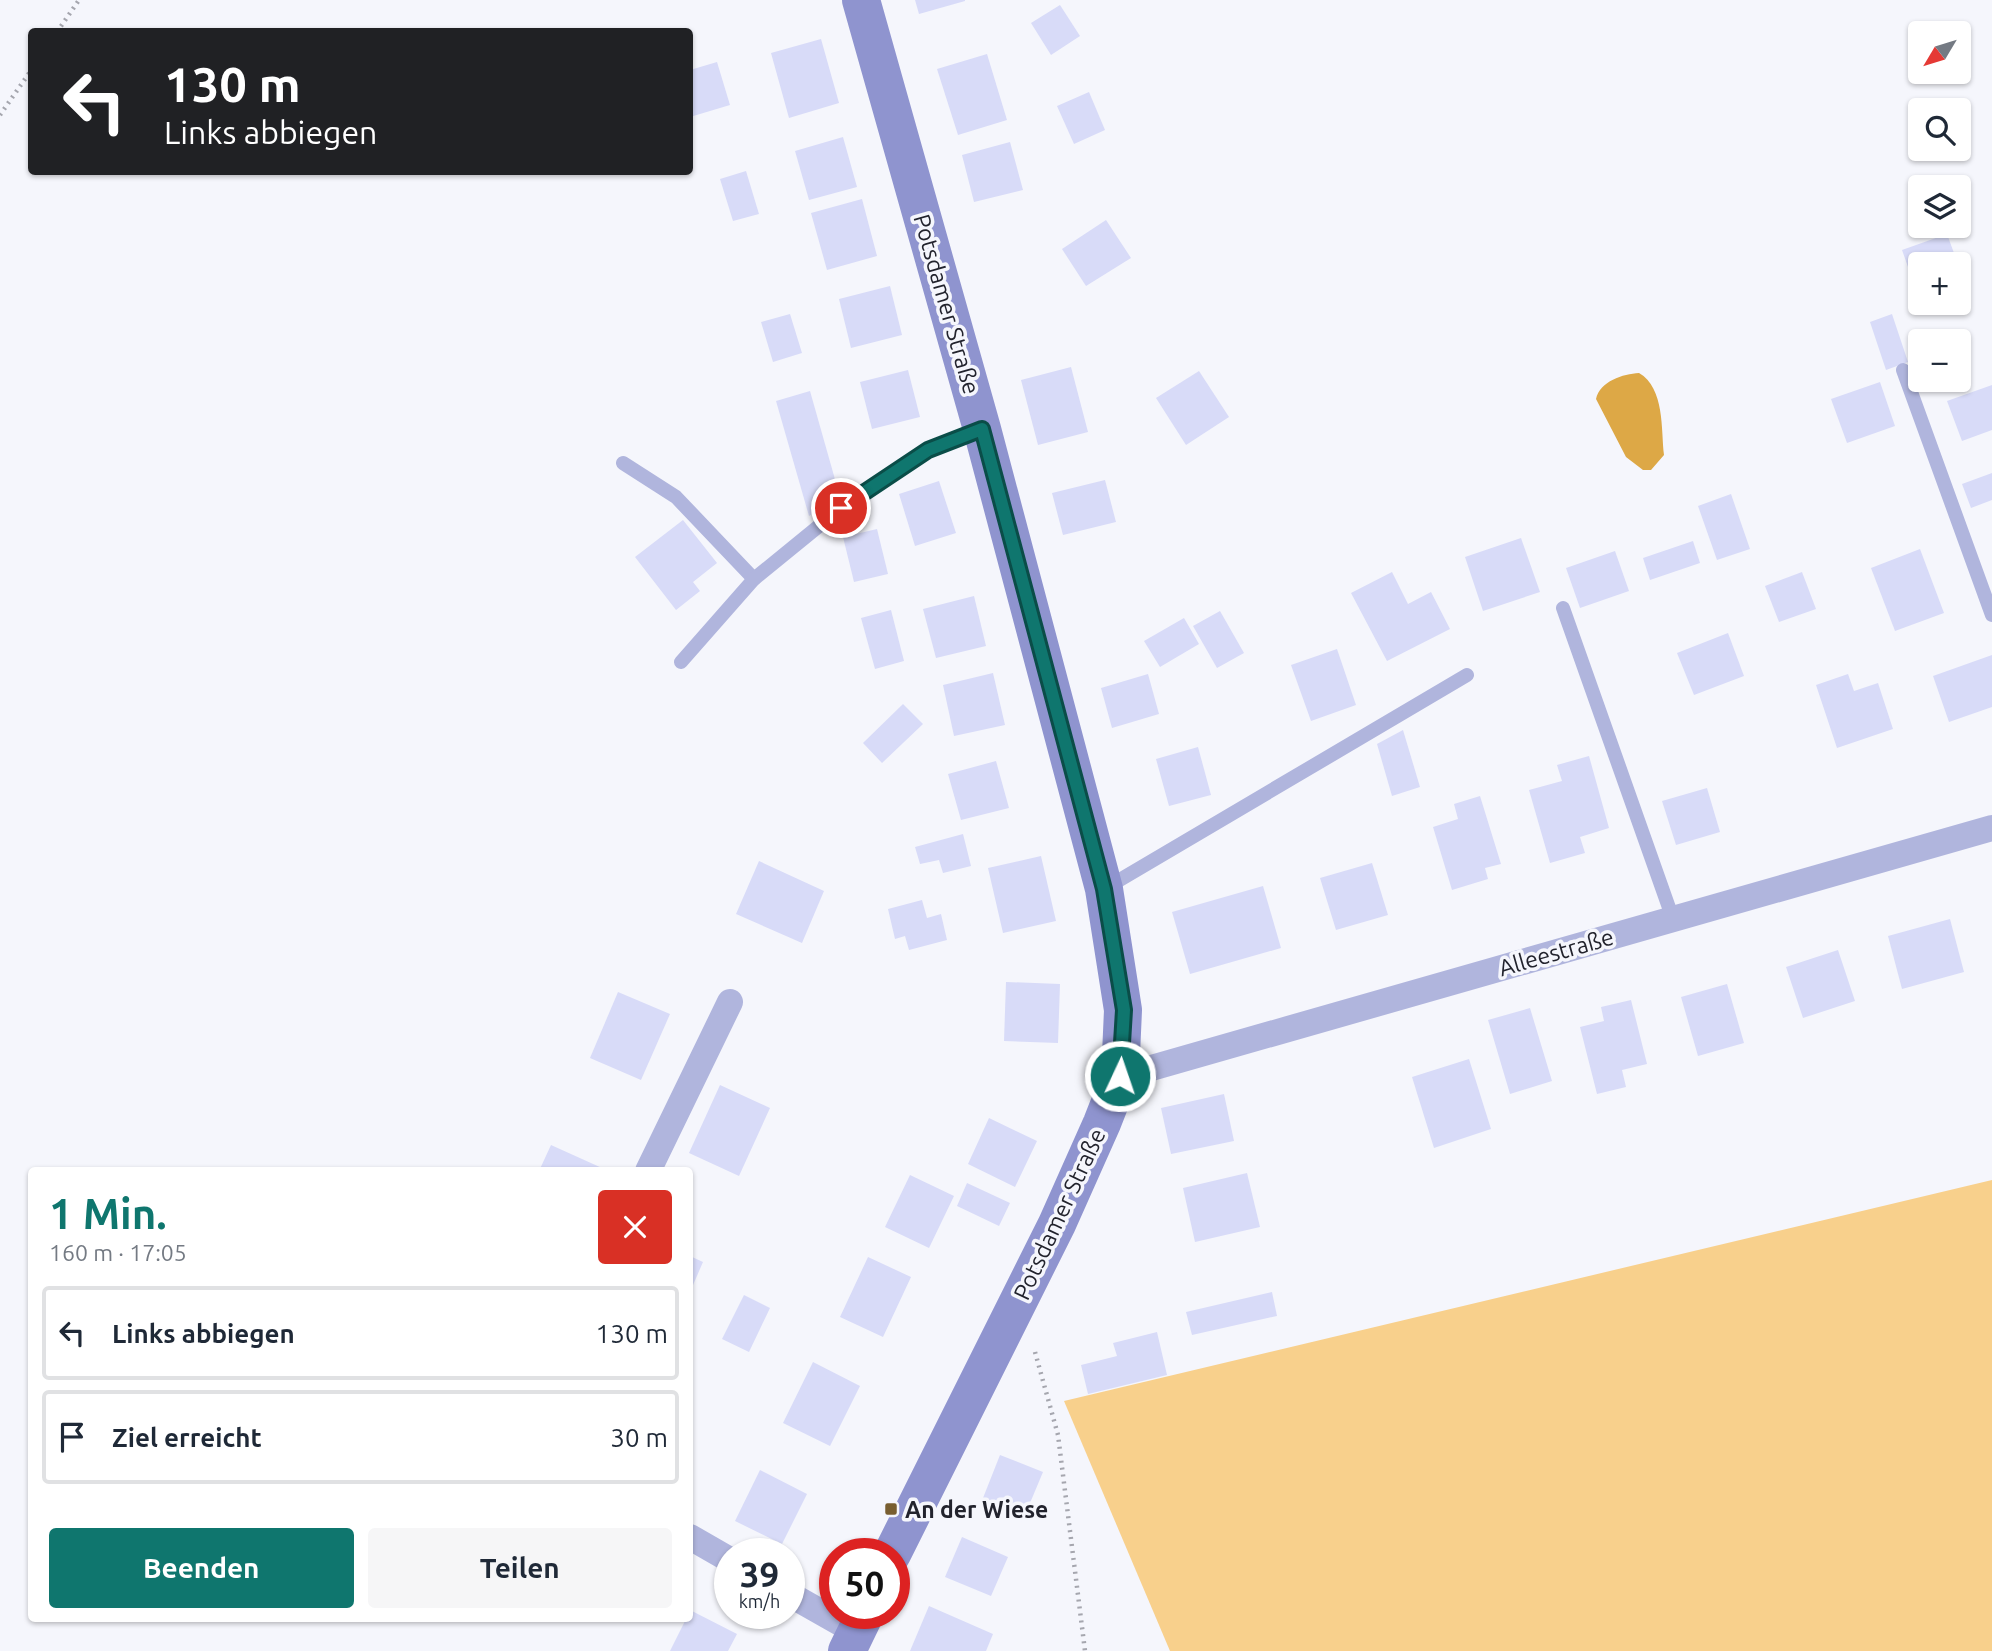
<!DOCTYPE html>
<html lang="de">
<head>
<meta charset="utf-8">
<style>
  :root { --surface:#fff; --page:#f6f6f7; --text:#1f2937; --muted:#747a83; --line:#e0e1e3; --accent:#0f766e }
  body { margin:0; font-family:Ubuntu,sans-serif; background:var(--page); color:var(--text); height:100vh; display:flex; flex-direction:column; font-size:26px; white-space:nowrap }
  * { box-sizing:border-box; margin:0 }
  p { font-size:23px; color:var(--muted) }
  .icon { flex:none; width:38px; height:38px; fill:none; stroke:currentColor; stroke-width:2; stroke-linecap:round; stroke-linejoin:round }
  .map { position:relative; flex:1; overflow:hidden }
  .details { position:absolute; left:28px; top:1167px; width:665px; height:455px; display:flex; flex-direction:column; background:var(--surface); border-radius:7px; box-shadow:0 2px 5px #0004 }
  .details>* { flex:none }
  .guide { position:absolute; left:28px; top:28px; width:665px; height:147px; border-radius:7px; box-shadow:0 2px 5px #0004; background:#202124; color:#fff; overflow:hidden }
  .needle { width:46px; rotate:232deg }
  .tools { position:absolute; left:1908px; top:21px; display:grid; gap:14px }
  .tools a { display:grid; place-items:center; width:63px; height:63px; border-radius:7px; background:var(--surface); box-shadow:0 2px 5px #0004; font-size:35px }
  .speed { position:absolute; left:714px; top:1538px; display:flex; gap:14px; font-size:35px; font-weight:700; text-align:center }
  .speed>* { display:grid; place-content:center; width:91px; height:91px; border-radius:50%; background:var(--surface); box-shadow:0 2px 5px #0004; line-height:1 }
  .speed small { font-size:18px; font-weight:400 }
  .speed .limit { border:10px solid #d22; background:#fff; color:#111 }
  .pin { position:absolute; display:grid; place-items:center; width:60px; height:60px; color:#fff; margin:-30px; border:4px solid #fff; border-radius:50%; box-shadow:0 2px 7px #0007 }
  .me { position:absolute; width:77px; margin:-38px; rotate:3deg; stroke-linejoin:round; filter:drop-shadow(0 0 5px #0008) }
  .turn { display:flex; align-items:center; gap:24px; height:147px; padding:0 21px; font-size:32px }
  .turn .icon { width:91px; height:91px; stroke-width:2.5 }
  .turn b { display:block; font-size:49px; line-height:60px }
  .round { display:grid; place-items:center; flex:none; width:74px; height:74px; border-radius:7px; background:var(--page) }
  .headline { display:flex; align-items:center; justify-content:space-between; height:119px; padding:0 21px }
  h1 { font-size:42px; font-weight:600; line-height:52px; color:var(--accent) }
  .button { display:flex; gap:14px; margin-top:auto; padding:14px 21px }
  .button a { flex:1; height:80px; border-radius:7px; background:var(--accent); color:#fff; font-size:28px; font-weight:600; line-height:80px; text-align:center }
  .button a+a { background:var(--page); color:var(--text) }
  ul { padding:0; list-style:none }
  li { display:flex; align-items:center; gap:21px; height:94px; margin:0 14px 10px; padding:0 7px; border:4px solid var(--line); border-radius:7px }
  li div { flex:1 }
  li b { display:block; font-size:26px }
  li em { font-style:normal }
  .map>svg:first-child { display:block }
  .green { fill:#f8d08c }
  .water { fill:#dda846 }
  .building { fill:#d8dbf8 }
  .lines { fill:none; stroke-linecap:round; stroke-linejoin:round }
  .path { stroke:#a5a6ae; stroke-width:4.5; stroke-dasharray:2 5; stroke-linecap:butt }
  .lane { stroke:#b0b5dd; stroke-width:14 }
  .street { stroke:#b0b5dd; stroke-width:26 }
  .secondary { stroke:#8f94cf; stroke-width:38 }
  .route-casing { stroke:#0a4d48; stroke-width:18 }
  .route { stroke:#0f766e; stroke-width:12 }
  .poi-dot { fill:#785e30; stroke:#f5f6fc; stroke-width:2.5 }
  .labels { text-anchor:middle; dominant-baseline:central; stroke-width:7; stroke-linejoin:round; paint-order:stroke }
  .street-label { font-size:23px; fill:#22232d; stroke:#f5f6fc }
  .poi-label { font-size:23px; font-weight:bold; fill:#22232d; stroke:#f5f6fc; text-anchor:start }
</style>
</head>
<body>
<div class="map">
<svg width="1992" height="1651" viewBox="0 0 1992 1651">
  <rect width="100%" height="100%" fill="#f5f6fc"/>
  <polygon class="green" points="1992,1180 1992,1651 1170,1651 1064,1401"/>
  <path class="water" d="M1639 373C1665 388 1661 430 1664 455L1651 470H1643L1626 457 1596 399C1600 381 1623 374 1639 373Z"/>
  <g class="building">
    <polygon points="915,0 965,0 965,1 919,14"/>
    <polygon points="1060,5 1080,36 1051,55 1031,23"/>
    <polygon points="821,39 839,103 789,118 771,53"/>
    <polygon points="987,54 1007,120 958,135 937,69"/>
    <polygon points="717,62 730,105 690,117 690,70"/>
    <polygon points="1089,92 1105,130 1074,144 1057,106"/>
    <polygon points="843,137 857,187 809,200 795,151"/>
    <polygon points="1010,142 1023,190 974,202 962,155"/>
    <polygon points="746,171 759,214 733,221 720,179"/>
    <polygon points="862,199 877,256 827,270 811,213"/>
    <polygon points="1106,220 1131,258 1086,286 1062,249"/>
    <polygon points="1947,234 1958,264 1920,264 1919,298 1902,250"/>
    <polygon points="890,286 902,335 851,348 839,299"/>
    <polygon points="790,314 802,353 773,362 761,322"/>
    <polygon points="1892,314 1908,362 1886,370 1870,322"/>
    <polygon points="1071,367 1088,432 1038,445 1021,380"/>
    <polygon points="908,370 920,417 872,429 860,382"/>
    <polygon points="1199,371 1229,417 1186,445 1156,398"/>
    <polygon points="1880,382 1895,426 1847,443 1831,399"/>
    <polygon points="1992,385 1992,430 1962,441 1947,401"/>
    <polygon points="810,391 840,497 809,516 776,401"/>
    <polygon points="1992,473 1992,500 1971,508 1962,484"/>
    <polygon points="1105,480 1116,522 1063,535 1052,493"/>
    <polygon points="939,481 956,533 915,546 899,494"/>
    <polygon points="1731,494 1750,549 1717,560 1698,506"/>
    <polygon points="683,520 717,563 693,582 700,591 676,610 635,557"/>
    <polygon points="877,529 888,574 854,582 843,537"/>
    <polygon points="1521,538 1540,592 1483,611 1465,557"/>
    <polygon points="1693,541 1700,563 1650,580 1643,558"/>
    <polygon points="1920,549 1944,613 1895,631 1871,568"/>
    <polygon points="1615,551 1629,591 1580,608 1566,568"/>
    <polygon points="1392,572 1408,604 1431,592 1450,629 1387,661 1351,593"/>
    <polygon points="1802,572 1816,609 1779,622 1765,586"/>
    <polygon points="974,596 986,646 936,658 923,609"/>
    <polygon points="891,610 904,661 875,669 861,618"/>
    <polygon points="1220,611 1244,653 1217,668 1193,626"/>
    <polygon points="1184,618 1199,644 1160,667 1144,641"/>
    <polygon points="1728,633 1744,676 1694,695 1677,653"/>
    <polygon points="1337,649 1356,705 1311,721 1291,665"/>
    <polygon points="1992,655 1992,707 1949,722 1933,676"/>
    <polygon points="993,673 1005,725 954,736 943,685"/>
    <polygon points="1148,674 1159,714 1112,728 1101,688"/>
    <polygon points="1848,674 1854,691 1878,683 1893,729 1837,748 1816,685"/>
    <polygon points="903,704 923,724 882,763 863,743"/>
    <polygon points="1403,730 1420,787 1392,796 1377,744"/>
    <polygon points="1198,747 1211,795 1169,806 1156,759"/>
    <polygon points="1589,756 1609,828 1580,837 1585,853 1550,863 1529,790 1562,781 1557,765"/>
    <polygon points="996,761 1009,808 961,820 948,774"/>
    <polygon points="1707,788 1720,832 1676,845 1662,801"/>
    <polygon points="1480,796 1501,864 1485,868 1488,879 1452,890 1433,827 1458,819 1454,804"/>
    <polygon points="963,834 971,866 943,873 939,860 920,864 915,847"/>
    <polygon points="1041,856 1056,921 1003,933 988,868"/>
    <polygon points="759,861 824,891 802,943 736,914"/>
    <polygon points="1372,863 1388,915 1336,930 1320,878"/>
    <polygon points="1263,886 1281,948 1190,974 1172,912"/>
    <polygon points="922,900 927,918 941,914 947,940 909,950 905,936 895,939 888,909"/>
    <polygon points="1950,919 1964,972 1902,989 1888,936"/>
    <polygon points="1838,950 1855,1001 1803,1018 1786,967"/>
    <polygon points="1006,982 1060,984 1058,1043 1004,1041"/>
    <polygon points="1727,984 1744,1043 1698,1056 1681,997"/>
    <polygon points="618,992 670,1014 641,1080 590,1058"/>
    <polygon points="1631,1000 1647,1064 1622,1070 1626,1087 1597,1094 1580,1027 1604,1021 1601,1007"/>
    <polygon points="1530,1008 1552,1081 1510,1094 1488,1020"/>
    <polygon points="1469,1059 1491,1129 1434,1148 1412,1077"/>
    <polygon points="720,1085 770,1108 739,1176 689,1153"/>
    <polygon points="1224,1094 1234,1141 1171,1154 1161,1108"/>
    <polygon points="989,1118 1037,1141 1015,1187 968,1164"/>
    <polygon points="551,1145 602,1168 601,1171 539,1171"/>
    <polygon points="1247,1173 1260,1227 1195,1242 1183,1188"/>
    <polygon points="910,1175 954,1196 929,1248 885,1227"/>
    <polygon points="967,1183 1010,1203 999,1226 957,1206"/>
    <polygon points="690,1256 703,1262 690,1292"/>
    <polygon points="868,1257 911,1277 883,1337 840,1317"/>
    <polygon points="1272,1292 1277,1316 1192,1335 1186,1312"/>
    <polygon points="744,1295 770,1308 749,1352 722,1339"/>
    <polygon points="1157,1332 1167,1375 1088,1394 1081,1365 1117,1356 1113,1343"/>
    <polygon points="813,1362 860,1386 830,1446 783,1423"/>
    <polygon points="1000,1455 1043,1472 1025,1515 983,1498"/>
    <polygon points="760,1470 807,1494 782,1544 735,1521"/>
    <polygon points="962,1537 1008,1557 991,1596 945,1577"/>
    <polygon points="929,1606 993,1634 986,1651 910,1651"/>
    <polygon points="690,1610 737,1634 728,1651 670,1651 686,1619 690,1619"/>
  </g>
  <g class="lines">
    <g class="path">
      <polyline points="57,32 79,0"/>
      <polyline points="0,115 32,69"/>
      <polyline points="1035,1352 1058,1435 1085,1651"/>
    </g>
    <g class="lane">
      <polyline points="1903,370 1992,615"/>
      <polyline points="623,463 676,497 754,579"/>
      <polyline points="1563,608 1673,919"/>
      <polyline points="681,662 754,579 841,508 928,450 981,430"/>
      <polyline points="1106,888 1467,675"/>
    </g>
    <g class="street">
      <polyline points="1120,1077 1992,828"/>
      <polyline points="648,1171 730,1002"/>
      <polyline points="690,1537 730,1560"/>
      <polyline points="789,1594 856,1632"/>
    </g>
    <g class="secondary">
      <polyline points="861,0 982,429 1104,889 1123,1010 1120,1077 1102,1123 1057,1224 892,1554"/>
      <polyline points="847,1651 865,1614"/>
    </g>
  </g>
  <g class="lines">
    <g class="route-casing">
      <polyline id="route" points="841,508 928,450 982,429 1104,889 1124,1010 1120,1076"/>
    </g>
    <use href="#route" class="route"/>
  </g>
  <rect class="poi-dot" x="884" y="1502" width="14" height="14" rx="3.5"/>
  <g class="labels">
    <g class="street-label">
      <text transform="translate(947 304) rotate(74)">Potsdamer Straße</text>
      <text transform="translate(1556 952) rotate(-16)">Alleestraße</text>
      <text transform="translate(1059 1214) rotate(-65)">Potsdamer Straße</text>
    </g>
    <g class="poi-label">
      <text x="905" y="1509">An der Wiese</text>
    </g>
  </g>
</svg>
<div class="tools">
<a><svg class="needle" viewBox="-14 -14 28 28"><path d="M0-13l5 13h-10z" fill="#e53935"/><path d="M0 13l5-13h-10z" fill="#747a83"/></svg></a>
<a><svg class="icon" aria-label="search" viewBox="0 0 24 24"><circle cx="10" cy="10" r="6"/><path d="M15 15l6 6"/></svg></a>
<a><svg class="icon" aria-label="layers" viewBox="0 0 24 24"><path d="M12 4l9 5-9 5-9-5zM3 14l9 5 9-5"/></svg></a>
<a>+</a>
<a>−</a>
</div>
<div class="speed"><div>39<small>km/h</small></div><div class="limit">50</div></div>
<div class="pin" style="left:841px;top:508px;background:#d93025"><svg class="icon" aria-label="arrive" viewBox="0 0 24 24"><path d="M6 21V4h12l-3 4 3 4H6"/></svg></div>
<svg class="me" style="left:1120px;top:1076px" viewBox="-20 -20 40 40"><circle r="17" fill="#0f766e" stroke="#fff" stroke-width="3"/><path d="M0-11L8 9 0 5-8 9z" fill="#fff"/></svg>
<div class="guide">
<div class="turn"><svg class="icon" aria-label="left" viewBox="0 0 24 24"><path d="M17 20v-9H6M10 6l-5 5 5 5"/></svg><div><b>130 m</b>Links abbiegen</div></div>
</div>
<section class="details">
<div class="headline"><div><h1>1 Min.</h1><p>160 m · 17:05</p></div><a class="round" style="background:#d93025;color:#fff"><svg class="icon" aria-label="close" viewBox="0 0 24 24"><path d="M6 6l12 12M18 6L6 18"/></svg></a></div>
<ul>
<li><svg class="icon" aria-label="left" viewBox="0 0 24 24"><path d="M17 20v-9H6M10 6l-5 5 5 5"/></svg><div><b>Links abbiegen</b></div><em>130 m</em></li>
<li><svg class="icon" aria-label="arrive" viewBox="0 0 24 24"><path d="M6 21V4h12l-3 4 3 4H6"/></svg><div><b>Ziel erreicht</b></div><em>30 m</em></li>
</ul>
<div class="button"><a>Beenden</a><a>Teilen</a></div>
</section>
</div>
</body>
</html>
